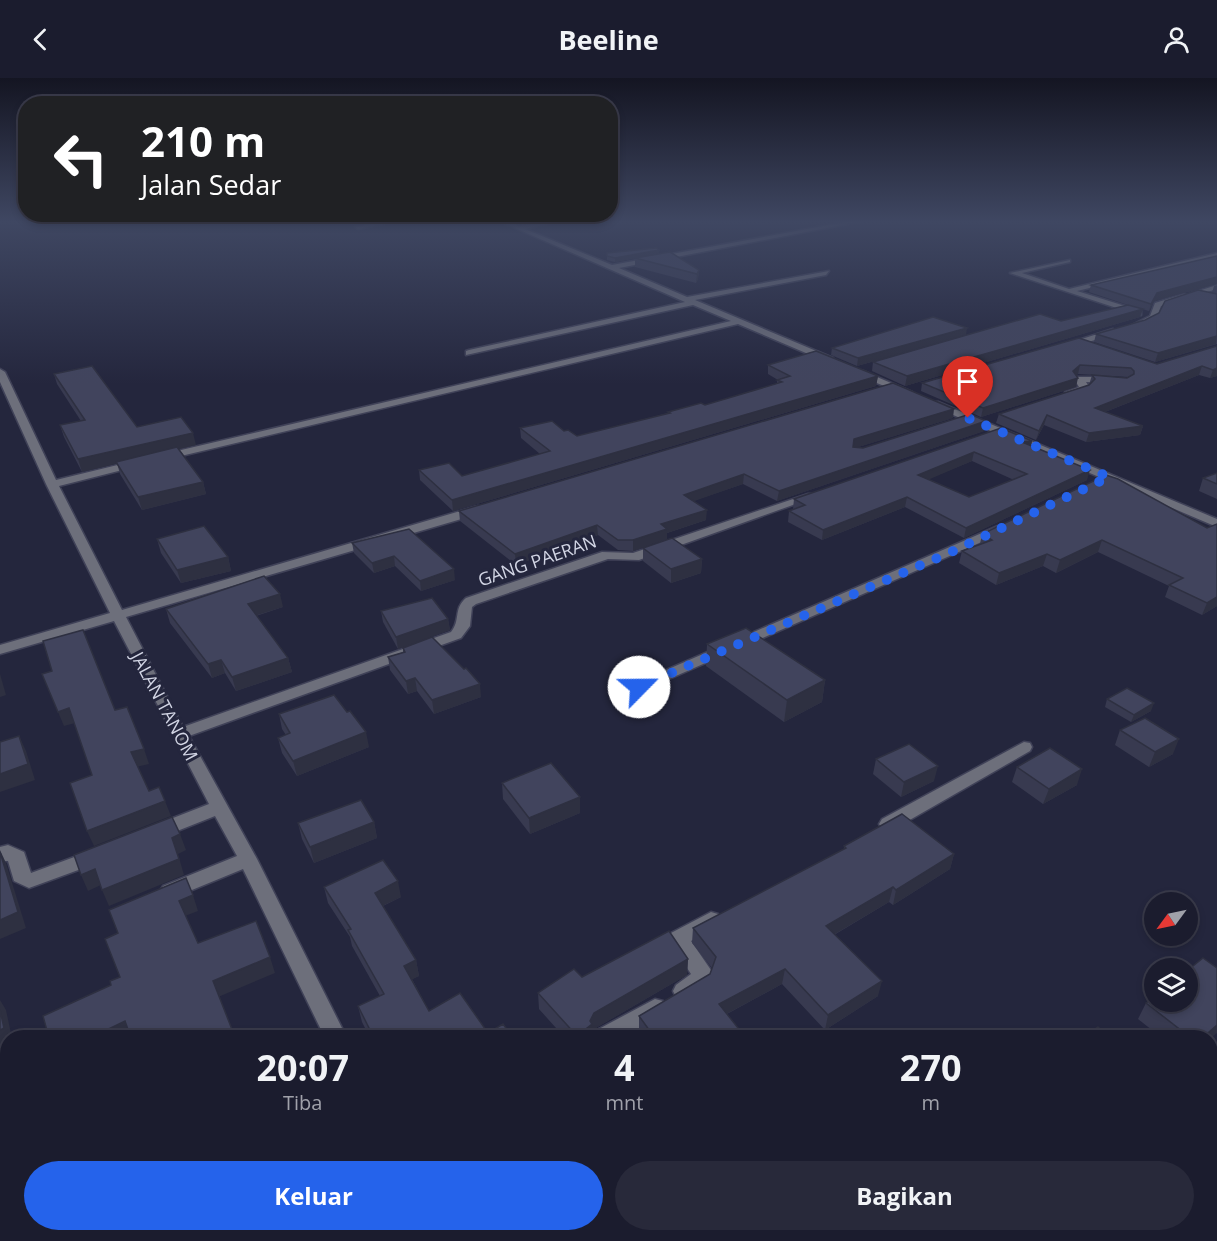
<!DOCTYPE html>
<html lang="id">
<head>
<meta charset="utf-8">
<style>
  :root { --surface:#1b1c2e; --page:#28293a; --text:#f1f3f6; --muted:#a0a1aa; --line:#393a4a; --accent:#2563eb }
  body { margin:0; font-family:"Open Sans",sans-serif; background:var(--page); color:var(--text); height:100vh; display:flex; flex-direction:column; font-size:22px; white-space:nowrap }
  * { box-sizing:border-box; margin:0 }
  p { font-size:20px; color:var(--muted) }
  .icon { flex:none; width:33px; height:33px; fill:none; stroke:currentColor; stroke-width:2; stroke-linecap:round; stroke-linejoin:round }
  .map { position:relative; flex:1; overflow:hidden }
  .panel { position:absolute; left:0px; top:952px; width:1218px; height:212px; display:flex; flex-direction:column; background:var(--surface); border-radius:24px 24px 0 0; box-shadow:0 3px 9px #0003,0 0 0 2px var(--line) }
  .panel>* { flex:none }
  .hud { position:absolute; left:18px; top:18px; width:600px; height:126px; border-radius:24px; box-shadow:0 3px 9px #0003,0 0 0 2px var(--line); background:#202124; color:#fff; overflow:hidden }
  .needle { width:39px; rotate:237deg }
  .controls { position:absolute; left:1144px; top:814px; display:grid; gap:12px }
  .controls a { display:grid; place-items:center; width:54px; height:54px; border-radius:50%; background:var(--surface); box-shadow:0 3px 9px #0003,0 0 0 2px var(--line); font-size:30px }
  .pin { position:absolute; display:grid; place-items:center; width:51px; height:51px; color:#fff; margin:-62px -26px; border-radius:50% 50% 50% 0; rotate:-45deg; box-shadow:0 0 6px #0007 }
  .pin .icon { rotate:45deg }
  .me { position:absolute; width:66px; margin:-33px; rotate:67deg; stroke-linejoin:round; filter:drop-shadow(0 0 4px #0008) }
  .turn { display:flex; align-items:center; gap:21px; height:126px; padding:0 24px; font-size:27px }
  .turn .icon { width:78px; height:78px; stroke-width:2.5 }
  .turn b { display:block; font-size:42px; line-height:51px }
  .eta { display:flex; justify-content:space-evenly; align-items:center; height:102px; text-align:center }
  .eta b { font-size:36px; font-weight:700; line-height:42px }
  .action { display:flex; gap:12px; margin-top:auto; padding:12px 24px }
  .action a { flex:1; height:69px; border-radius:36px; background:var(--accent); color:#fff; font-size:24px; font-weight:700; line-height:69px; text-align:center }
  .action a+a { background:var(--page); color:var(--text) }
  header { display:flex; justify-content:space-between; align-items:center; height:78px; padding:0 24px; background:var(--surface); font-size:27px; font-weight:700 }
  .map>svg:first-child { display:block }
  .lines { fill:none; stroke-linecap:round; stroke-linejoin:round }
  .minor-casing { stroke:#404258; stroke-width:3 }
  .minor { fill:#6d6f7b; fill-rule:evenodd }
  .wall { fill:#383a50; fill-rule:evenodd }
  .shaded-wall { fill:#2e3041 }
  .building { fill:#41445d; stroke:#2e3041; stroke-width:1.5; fill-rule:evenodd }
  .route { stroke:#2563eb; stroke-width:10; stroke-dasharray:0 18 }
  .labels { text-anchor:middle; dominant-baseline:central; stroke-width:6; stroke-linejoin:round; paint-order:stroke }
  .street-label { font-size:18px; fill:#d2d5e4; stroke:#24263d }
</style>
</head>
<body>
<header><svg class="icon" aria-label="back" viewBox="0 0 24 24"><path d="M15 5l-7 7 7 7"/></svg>Beeline<svg class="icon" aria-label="person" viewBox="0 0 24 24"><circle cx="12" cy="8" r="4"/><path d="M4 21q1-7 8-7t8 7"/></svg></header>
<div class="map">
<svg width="1217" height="1163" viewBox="0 0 1217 1163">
  <rect width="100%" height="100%" fill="#24263d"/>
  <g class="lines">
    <g class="minor-casing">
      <g id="minor">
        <polygon points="384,143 399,143 358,151 355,149"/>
        <polygon points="499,143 507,143 519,148 560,143 525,151 612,187 850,143 863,143 619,190 687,219 829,193 826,197 695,222 833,280 833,284 827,284 738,246 164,382 160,381 159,379 164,376 731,243 693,227 466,277 466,273 469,272 685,224"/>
        <polygon points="1217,175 1217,179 1077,213 1141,233 1141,237 1138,237 1010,195 1070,182 1070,184 1022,195 1069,211"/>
        <polygon points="1217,207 1217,211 1204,215 1217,219 1217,223 1192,215"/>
        <polygon points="1184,216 1188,218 1187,220 1161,228 1156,241 1139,249 1132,247 1150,238 1155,225"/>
        <polygon points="1113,251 1117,254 1116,256 1067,270 1063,267"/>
        <path d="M0 291 5 294 56 402 138 382 144 385 142 387 59 408 122 532 474 429 478 428 484 432 482 435 126 539 183 649 451 554C461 542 453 531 466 520L602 474 633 475 808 416H816L818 418 639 482 608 481 476 526 472 529 470 548 461 560 189 658 257 781 347 960H325L243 791 170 821 163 818 160 813 163 808 237 778 215 738 157 761 150 759 148 754 150 749 209 726 114 543 0 576V567L110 535 46 406 0 304Z"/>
        <polygon points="857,293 863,293 912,314 904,316 857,297"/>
        <polygon points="1076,299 1110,299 1115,302 1110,305 1086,304 1090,310 1088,312 1065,318 1065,314 1079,309 1074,301"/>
        <polygon points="932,324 938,324 1217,441 1217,449 932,328"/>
        <polygon points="998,448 1002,449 1004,452 1002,455 644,612 639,614 631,609 634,606"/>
        <polygon points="1024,664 1030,665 1032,669 1030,673 894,751 888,753 882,751 879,746 882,741"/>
        <polygon points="8,767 24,774 31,795 96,771 103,773 105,778 103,783 29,810 14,803 8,783 0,783 0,769"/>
        <path d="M711 834 718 836 721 842 718 848 691 863 713 895C708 910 694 926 676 919L673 913 676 907 691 896 668 861 671 855Z"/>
        <polygon points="655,921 663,923 666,930 663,937 623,960 592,960 595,953"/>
        <polygon points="418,1156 445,1156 447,1163 421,1163"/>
      </g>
    </g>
    <use href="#minor" class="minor"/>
  </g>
  <g class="wall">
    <polygon points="607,175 659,176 699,192 698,201 696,205 635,189 635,180 652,177 615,184 607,182"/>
    <polygon points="1217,178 1217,206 1154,223 1149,233 1142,231 1140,239 905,308 872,293 873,284 1061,243 1128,227 1089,214 1091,207"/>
    <polygon points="1217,207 1217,266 1155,284 1094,264 1096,256 1145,242 1212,215 1214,208"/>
    <polygon points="966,257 857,288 831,277 832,270"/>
    <polygon points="1079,260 1157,286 1217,268 1217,298 1210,300 1199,297 1105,334 1143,348 1140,357 1086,364 1044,347 1036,362 996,345 999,336 1089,307 1092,297 1127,300 1128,299 1078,296 1076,297 1076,309 981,339 921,313 922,305"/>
    <polygon points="768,287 878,298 876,308 453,433 420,402 419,392 462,398 540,376 521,360 520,350 564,353 577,358 668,335 668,334 705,327 777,306 777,302 778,302 768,296"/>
    <polygon points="54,296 137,349 196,367 179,371 203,404 206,416 142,432 120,396 117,385 82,394 64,359 60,347 81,343 57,306"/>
    <polygon points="953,340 858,369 863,370 986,343 984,353 777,423 743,406 693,423 706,442 667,455 667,461 633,473 618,472 598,457 516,487 460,443 459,433"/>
    <path d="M1001 350 1032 363 1031 368 1087 402 964 460 905 429 822 462 788 444 789 433 794 432 793 431 794 421ZM972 383 1014 402 969 419 928 401Z"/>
    <polygon points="1217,395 1217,421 1199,413 1203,400"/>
    <polygon points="1217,446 1217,528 1202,537 1165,519 1169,508 1098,474 1056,495 1043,488 996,507 959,485 962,473 980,466 982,456 1207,450"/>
    <polygon points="409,451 455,502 421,513 395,488 374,495 354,475 352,465"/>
    <polygon points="157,461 228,479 231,493 181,505 161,475"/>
    <polygon points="643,470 702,481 701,495 671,505 643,483"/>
    <polygon points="283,529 256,538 288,580 292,594 236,613 225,595 212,600 170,545 166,531"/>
    <polygon points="381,533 448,541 450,552 398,571 383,544"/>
    <polygon points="707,566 825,602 822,624 784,644 706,588"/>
    <polygon points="403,570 464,591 481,619 434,636 417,613 408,616 390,592 388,579 403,574"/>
    <polygon points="1107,621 1151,633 1131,644 1105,629"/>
    <polygon points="279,636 369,669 297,698 282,675 278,660 286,657 282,651"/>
    <polygon points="1120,652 1173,676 1149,689 1115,667"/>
    <polygon points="876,681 934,703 901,719 873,696"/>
    <polygon points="1017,689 1077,707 1043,726 1012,704"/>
    <polygon points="502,705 580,719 580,735 530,756 503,721"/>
    <polygon points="374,744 377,760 314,785 302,761 298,745"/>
    <polygon points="844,768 954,776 950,791 893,827 889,824 834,857 878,918 825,952 782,906 727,936 746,960 644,960 639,953 639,938 710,896 712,890 692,865 693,850 844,771"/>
    <polygon points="324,809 401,819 383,828 416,882 419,898 412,901 429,933 488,955 513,960 370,960 362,944 358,928 380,918 352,868 350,859 328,825"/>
    <polygon points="688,881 687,897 594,951 593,954 593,960 565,960 539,931 538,915 582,899"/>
    <polygon points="1146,925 1210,960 1162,960 1138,941"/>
    <polygon points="871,1156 947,1156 953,1163 869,1163"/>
    <polygon points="1003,1156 1110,1156 1103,1163 1009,1163"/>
  </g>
  <g class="shaded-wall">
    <polygon points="659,172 659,176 615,184 615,180"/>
    <polygon points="699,192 698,201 696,205 697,196"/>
    <polygon points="1217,199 1217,206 1154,223 1149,233 1151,226 1157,215"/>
    <polygon points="1143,231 1140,239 905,308 907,298"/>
    <polygon points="967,250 966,257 857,288 858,280"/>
    <polygon points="1217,258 1216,266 1155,284 1158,275"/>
    <polygon points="1080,287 1078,296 1071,302 1073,293"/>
    <polygon points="1202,288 1199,297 1092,339 1095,330"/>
    <polygon points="1217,290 1217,298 1210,300 1213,292"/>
    <polygon points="878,298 876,308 453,433 452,422"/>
    <polygon points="1078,300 1076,309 981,339 983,330"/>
    <polygon points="954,331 953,340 852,371 854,361"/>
    <polygon points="1047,337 1044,347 1036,362 1039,353"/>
    <polygon points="986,343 984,353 777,423 779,413"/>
    <polygon points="1143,348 1140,357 1086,364 1089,355"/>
    <polygon points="193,355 196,367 82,394 78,381"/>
    <polygon points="1032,363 1030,372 1022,364"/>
    <polygon points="974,374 972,383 916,407 918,397"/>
    <polygon points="1090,392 1087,402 964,460 966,450"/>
    <polygon points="744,396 743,406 683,427 684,417"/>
    <polygon points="203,404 206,416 142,432 138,419"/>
    <polygon points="907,419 905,429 822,462 823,452"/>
    <polygon points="707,432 706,442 667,455 667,461 633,473 633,462 661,446"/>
    <polygon points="597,447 598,457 516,487 515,476"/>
    <polygon points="1102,462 1098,474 1056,495 1060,482"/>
    <polygon points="1047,476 1043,488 996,507 999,495"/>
    <polygon points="394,478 395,488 374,495 372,485"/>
    <polygon points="228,479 231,493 181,505 177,492"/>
    <polygon points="702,481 701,495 671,505 671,491"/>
    <polygon points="454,491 455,502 421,513 420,503"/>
    <polygon points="280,516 283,529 251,539 248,526"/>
    <polygon points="1217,519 1217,528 1202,537 1207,525"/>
    <polygon points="448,541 450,552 398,571 396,559"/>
    <polygon points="288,580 292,594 236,613 232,599"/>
    <polygon points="221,582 225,595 212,600 208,586"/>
    <polygon points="0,596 6,617 0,619"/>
    <polygon points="415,600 417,613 408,616 406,603"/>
    <polygon points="825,602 822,624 784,644 787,622"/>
    <polygon points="480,606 481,619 434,636 432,622"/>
    <polygon points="1154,625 1151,633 1131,644 1134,637"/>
    <polygon points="69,630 75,645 64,648 58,634"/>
    <polygon points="366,654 369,669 297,698 293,683"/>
    <polygon points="19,658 26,673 35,702 0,714 0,696"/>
    <polygon points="1179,661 1173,676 1149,689 1155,674"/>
    <polygon points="144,671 149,686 136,689 131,674"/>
    <polygon points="938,688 934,703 901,719 904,704"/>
    <polygon points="1082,691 1077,707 1043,726 1049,711"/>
    <polygon points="580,719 580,735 530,756 529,740"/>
    <polygon points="165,723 171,738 94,768 87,753"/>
    <polygon points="374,744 377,760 314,785 310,769"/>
    <polygon points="180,756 186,772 178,776 184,797 109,828 102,812 172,760"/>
    <polygon points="0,772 6,785 26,850 0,861"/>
    <polygon points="954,776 950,791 893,827 896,812"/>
    <polygon points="95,791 101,807 88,813 81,797"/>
    <polygon points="398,803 401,819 378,830 375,815"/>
    <polygon points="893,809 889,824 823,863 826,848"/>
    <polygon points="193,817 198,833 185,838 179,823"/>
    <polygon points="270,879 275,895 218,919 213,903"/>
    <polygon points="688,881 687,897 594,951 593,954 593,960 577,960 577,958 590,943 594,935"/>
    <polygon points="416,882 419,898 407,904 404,888"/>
    <polygon points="785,891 782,906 717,941 719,926"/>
    <polygon points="882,903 878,918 825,952 828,937"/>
    <polygon points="0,922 6,932 12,960 8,960 8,969 0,972"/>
    <polygon points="125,943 132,958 129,960 90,960"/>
    <polygon points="1217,947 1217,955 1210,961 1210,960 1202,960"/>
    <polygon points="132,1156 137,1156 138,1163 134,1163"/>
    <polygon points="254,1156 286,1156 274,1163 243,1163"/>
    <polygon points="1097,1156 1110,1156 1103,1163 1089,1163"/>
  </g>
  <g class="building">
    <polygon points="656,170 659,172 615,180 607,178 607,175"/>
    <polygon points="670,174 699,192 697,196 635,180"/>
    <polygon points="1217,178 1217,199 1157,215 1151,226 1091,207"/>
    <polygon points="1198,212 1217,216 1217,258 1158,275 1096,256 1145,242 1159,235 1165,223"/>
    <polygon points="1128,227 1143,231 907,298 873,284 1040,236 1061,243"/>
    <polygon points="933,239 967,250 858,280 832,270"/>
    <polygon points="1079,260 1157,286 1217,268 1217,290 1213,292 1202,288 1095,330 1143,348 1089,355 1047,337 1039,353 999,336 1089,307 1095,301 1092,297 1127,300 1134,296 1134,293 1131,290 1080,287 1073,293 1078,300 983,330 922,305"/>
    <polygon points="816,273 878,298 452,422 419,392 449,385 462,398 550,373 520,350 552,343 564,353 568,352 577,358 670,335 668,334 701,325 705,327 782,304 777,302 790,298 768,287"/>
    <polygon points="92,288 137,349 181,339 193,355 78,381 60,347 85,342 54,296"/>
    <polygon points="893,305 954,331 854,361 853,369 863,370 970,336 986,343 779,413 744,396 684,417 707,432 661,446 667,451 633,462 618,462 597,447 515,476 459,433"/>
    <path d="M1001 350 1032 363 1022 364 1090 392 966 450 907 419 823 452 789 433 805 427 794 421ZM974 374 1027 396 969 419 918 397Z"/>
    <polygon points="177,369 203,404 138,419 116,384"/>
    <polygon points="1217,395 1217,406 1203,400"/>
    <polygon points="1106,397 1118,401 1207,450 1217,446 1217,519 1207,525 1169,507 1183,500 1102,462 1060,482 1047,476 999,495 962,473 992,462 982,456"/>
    <polygon points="204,448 228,479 177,492 157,461"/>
    <polygon points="409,451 454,491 420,503 394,478 372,485 352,465"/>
    <polygon points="672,460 702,481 671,491 643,470"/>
    <polygon points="264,498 280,516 248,526 288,580 232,599 221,582 208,586 166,531"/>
    <polygon points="432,520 448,541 396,559 381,533"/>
    <polygon points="746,550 825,602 787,622 707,566"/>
    <polygon points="83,552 115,632 127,629 144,671 131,674 149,713 159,709 165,723 87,753 70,705 92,697 69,630 58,634 42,596 52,593 43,563"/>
    <polygon points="432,559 464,591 466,590 480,606 432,622 415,600 406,603 388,579 405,574 403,570"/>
    <polygon points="1127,610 1154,625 1134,637 1107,621"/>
    <polygon points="334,617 347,634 350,633 366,654 293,683 278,660 290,655 279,636"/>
    <polygon points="1145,640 1179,661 1155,674 1120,652"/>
    <polygon points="19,658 28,686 0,696 0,664"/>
    <polygon points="909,666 938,688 904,704 876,681"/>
    <polygon points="1050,670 1082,691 1049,711 1017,689"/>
    <polygon points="551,685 580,719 529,740 502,705"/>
    <polygon points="361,722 374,744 310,769 298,745"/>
    <polygon points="902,736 954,776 896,812 893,809 826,848 882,903 828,937 785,891 719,926 746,960 655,960 639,938 710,896 716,879 693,850 846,770 844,768"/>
    <polygon points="172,739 180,756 172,760 179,781 102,812 95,791 81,797 74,777"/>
    <polygon points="0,774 18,834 0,842"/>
    <polygon points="383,782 398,803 375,815 416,882 404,888 429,933 460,915 488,955 503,946 513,960 374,960 358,928 384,916 348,852 351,851 324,809"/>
    <polygon points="186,800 193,817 179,823 198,865 256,843 270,879 213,903 233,954 240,951 243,960 131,960 125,943 90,960 49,960 43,938 111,907 110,903 120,899 105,861 118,855 109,832"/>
    <polygon points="669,853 688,881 594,935 590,943 592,946 577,958 538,915 574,891 582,899"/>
    <polygon points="1203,880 1217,890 1217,947 1202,960 1191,960 1146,925 1155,919 1155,924 1188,924 1188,892"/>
    <polygon points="0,932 4,950 0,952"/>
    <polygon points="1098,949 1111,960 1082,960"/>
    <polygon points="84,1156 132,1156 134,1163 85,1163"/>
    <polygon points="149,1156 153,1156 155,1163 137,1163"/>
    <polygon points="188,1156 254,1156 243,1163 190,1163"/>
    <polygon points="321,1156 371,1156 374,1163 313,1163 322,1158"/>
    <polygon points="876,1156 947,1156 953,1163 881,1163"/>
    <polygon points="1034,1156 1097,1156 1089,1163 1040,1163"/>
    <polygon points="1151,1156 1157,1156 1164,1163 1146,1163"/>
  </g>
  <linearGradient id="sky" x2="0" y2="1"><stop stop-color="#141522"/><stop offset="0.47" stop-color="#3f4762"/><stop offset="1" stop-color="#3f4762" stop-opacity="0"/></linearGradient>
  <rect width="1217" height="306" fill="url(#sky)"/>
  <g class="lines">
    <polyline class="route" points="639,609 949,475 1109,399 968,340"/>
  </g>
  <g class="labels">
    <g class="street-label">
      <text transform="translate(537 482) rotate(-19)">GANG PAERAN</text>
      <text transform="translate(165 628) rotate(62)">JALAN TANOM</text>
    </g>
  </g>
</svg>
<div class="controls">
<a><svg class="needle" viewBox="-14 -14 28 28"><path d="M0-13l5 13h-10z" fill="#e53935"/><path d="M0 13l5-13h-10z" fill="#a0a1aa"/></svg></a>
<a><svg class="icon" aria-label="layers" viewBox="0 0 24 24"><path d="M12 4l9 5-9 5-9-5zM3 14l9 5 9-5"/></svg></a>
</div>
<div class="pin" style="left:968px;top:340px;background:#d93025"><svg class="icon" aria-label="arrive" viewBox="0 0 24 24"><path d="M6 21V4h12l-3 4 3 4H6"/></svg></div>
<svg class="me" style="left:639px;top:609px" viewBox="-20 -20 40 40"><circle r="19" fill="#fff"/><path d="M0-13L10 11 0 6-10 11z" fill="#2563eb"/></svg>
<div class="hud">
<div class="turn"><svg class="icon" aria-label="left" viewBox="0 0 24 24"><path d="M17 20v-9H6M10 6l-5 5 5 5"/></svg><div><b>210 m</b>Jalan Sedar</div></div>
</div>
<section class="panel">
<div class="eta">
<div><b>20:07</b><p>Tiba</p></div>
<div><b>4</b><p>mnt</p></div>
<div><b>270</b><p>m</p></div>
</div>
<div class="action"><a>Keluar</a><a>Bagikan</a></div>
</section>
</div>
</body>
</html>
